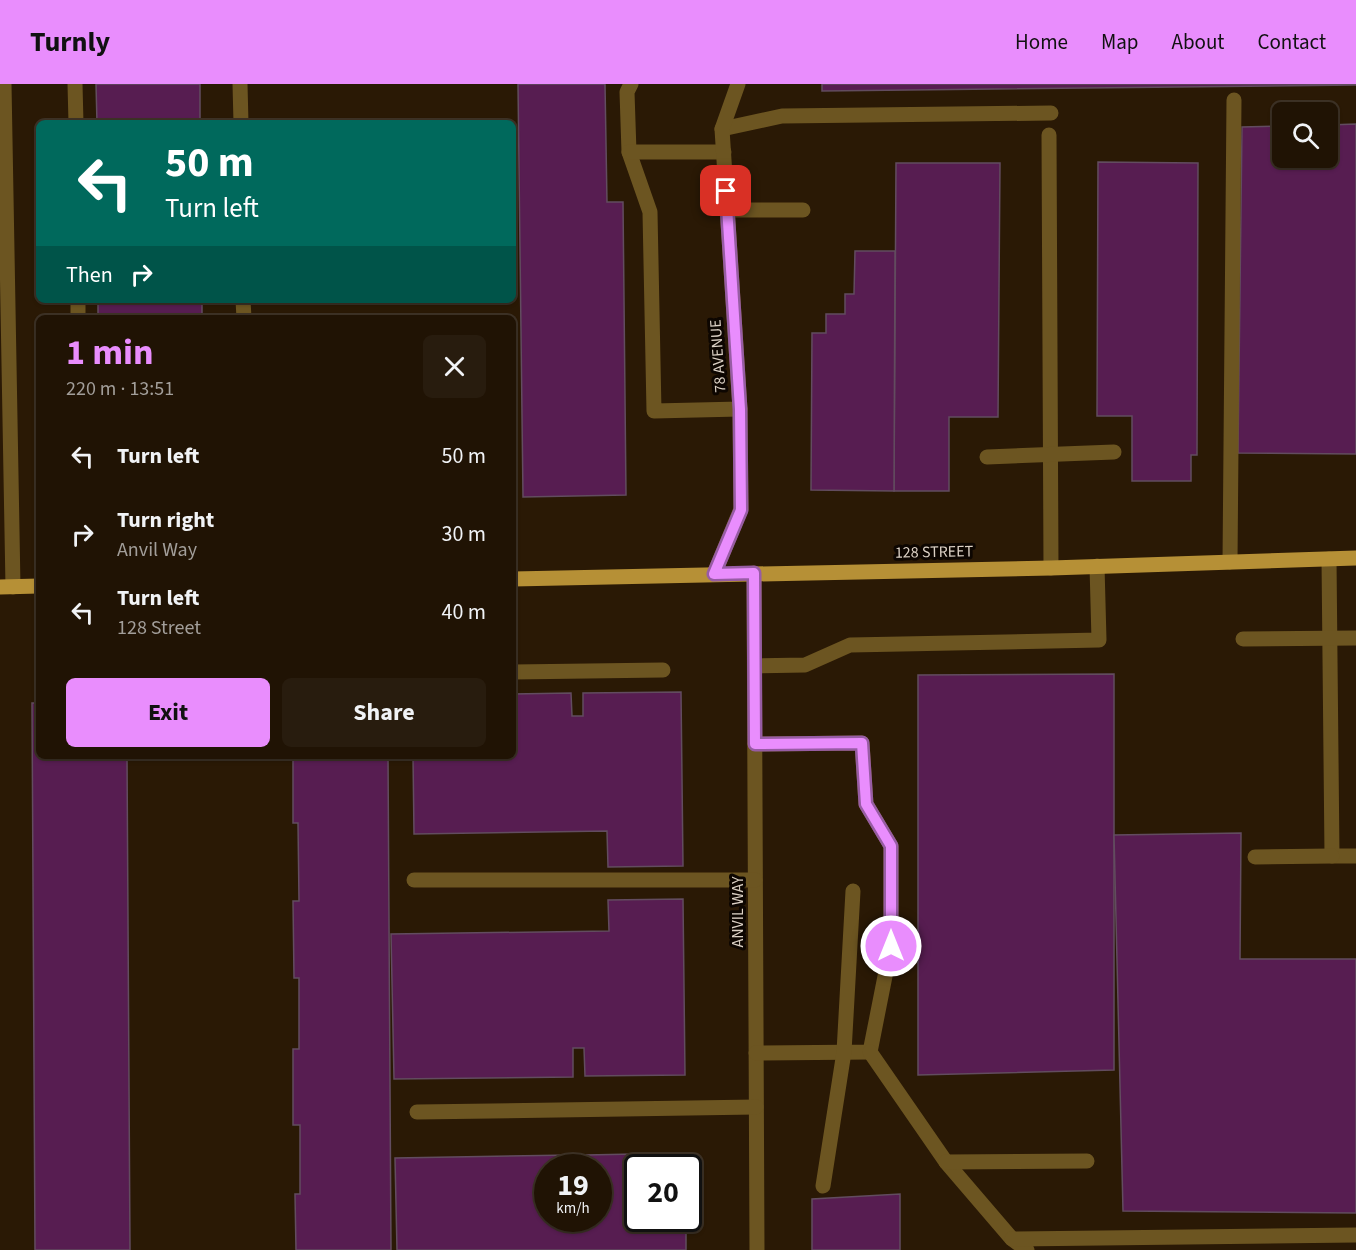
<!DOCTYPE html>
<html lang="en">
<head>
<meta charset="utf-8">
<style>
  :root { --surface:#201304; --page:#281c0e; --text:#f1f3f6; --muted:#a29e9a; --line:#3d3226; --accent:#e98dfd }
  body { margin:0; font-family:"Source Sans 3",sans-serif; background:var(--page); color:var(--text); height:100vh; display:flex; flex-direction:column; font-size:22px; white-space:nowrap }
  * { box-sizing:border-box; margin:0 }
  p { font-size:20px; color:var(--muted) }
  .icon { flex:none; width:33px; height:33px; fill:none; stroke:currentColor; stroke-width:2; stroke-linecap:round; stroke-linejoin:round }
  .map { position:relative; flex:1; overflow:hidden }
  .panel { position:absolute; left:36px; top:231px; width:480px; height:444px; display:flex; flex-direction:column; background:var(--surface); border-radius:9px; box-shadow:0 2px 4px #0004,0 0 0 2px var(--line) }
  .panel>* { flex:none }
  .guide { position:absolute; left:36px; top:36px; width:480px; height:183px; border-radius:9px; box-shadow:0 2px 4px #0004,0 0 0 2px var(--line); background:#00695c; color:#fff; overflow:hidden }
  .fabs { position:absolute; left:1272px; top:18px; display:grid; gap:12px }
  .fabs a { display:grid; place-items:center; width:66px; height:66px; border-radius:9px; background:var(--surface); box-shadow:0 2px 4px #0004,0 0 0 2px var(--line); font-size:30px }
  .speed { position:absolute; left:534px; top:1070px; display:flex; gap:12px; font-size:30px; font-weight:700; text-align:center }
  .speed>* { display:grid; place-content:center; width:78px; height:78px; border-radius:50%; background:var(--surface); box-shadow:0 2px 4px #0004,0 0 0 2px var(--line); line-height:1 }
  .speed small { font-size:15px; font-weight:400 }
  .speed .limit { border:3px solid #111; border-radius:9px; background:#fff; color:#111 }
  .pin { position:absolute; display:grid; place-items:center; width:51px; height:51px; color:#fff; margin:-26px; border-radius:12px; box-shadow:0 3px 9px #0006 }
  .me { position:absolute; width:66px; margin:-33px; rotate:0deg; stroke-linejoin:round; filter:drop-shadow(0 0 4px #0008) }
  .turn { display:flex; align-items:center; gap:21px; height:126px; padding:0 30px; font-size:27px }
  .turn .icon { width:78px; height:78px; stroke-width:2.5 }
  .turn b { display:block; font-size:42px; line-height:51px }
  .then { display:flex; align-items:center; height:57px; padding:0 30px; background:#0003; gap:12px; font-size:22px }
  .round { display:grid; place-items:center; flex:none; width:63px; height:63px; border-radius:9px; background:var(--page) }
  .headline { display:flex; align-items:center; justify-content:space-between; height:102px; padding:0 30px }
  h1 { font-size:36px; font-weight:700; line-height:45px; color:var(--accent) }
  .button { display:flex; gap:12px; margin-top:auto; padding:12px 30px }
  .button a { flex:1; height:69px; border-radius:9px; background:var(--accent); color:#111; font-size:24px; font-weight:700; line-height:69px; text-align:center }
  .button a+a { background:var(--page); color:var(--text) }
  ul { padding:0; list-style:none }
  li { display:flex; align-items:center; gap:18px; height:78px; padding:0 30px }
  li div { flex:1 }
  li b { display:block; font-size:22px }
  li em { font-style:normal }
  header { display:flex; align-items:center; gap:36px; box-sizing:border-box; height:84px; padding:0 30px; background:var(--accent); color:#111 }
  header strong { font-size:28px }
  nav { display:flex; gap:33px; margin-inline-start:auto; font-size:21px }
  .map>svg:first-child { display:block }
  .building { fill:#571d51; stroke:#624c5f; stroke-width:1.5 }
  .lines { fill:none; stroke-linecap:round; stroke-linejoin:round }
  .minor { stroke:#6c5521; stroke-width:15 }
  .major { stroke:#b69036; stroke-width:15 }
  .route-casing { stroke:#975ca4; stroke-width:15 }
  .route { stroke:#e98dfd; stroke-width:10 }
  .labels { text-anchor:middle; dominant-baseline:central; stroke-width:6; stroke-linejoin:round; paint-order:stroke }
  .street-label { font-size:16px; fill:#dcd1c5; stroke:#0d0601 }
</style>
</head>
<body>
<header>
<strong>Turnly</strong>
<nav><a>Home</a><a>Map</a><a>About</a><a>Contact</a></nav>
</header>
<div class="map">
<svg width="1356" height="1166" viewBox="0 0 1356 1166">
  <rect width="100%" height="100%" fill="#2a1905"/>
  <g class="building">
    <polygon points="96,0 200,0 200,39 97,39"/>
    <polygon points="518,0 605,0 607,118 623,118 626,411 523,413"/>
    <polygon points="822,0 1356,0 1356,1 822,7"/>
    <polygon points="1356,40 1356,370 1238,369 1242,43 1282,42 1282,74 1328,74 1328,41"/>
    <polygon points="1098,78 1198,79 1197,371 1191,371 1191,397 1132,397 1132,332 1097,332"/>
    <polygon points="896,79 1000,79 998,333 949,333 949,407 894,407"/>
    <polygon points="855,167 895,167 894,407 811,406 812,249 826,249 826,230 845,230 845,210 854,210"/>
    <rect x="98" y="216" width="104" height="18"/>
    <polygon points="1114,590 1114,986 918,991 918,591"/>
    <polygon points="681,608 683,782 608,783 607,747 414,750 413,672 513,672 513,610 571,609 572,632 583,632 583,609"/>
    <polygon points="32,619 39,619 39,672 127,672 130,1166 35,1166"/>
    <polygon points="293,672 388,672 391,1166 296,1166 295,1110 300,1110 300,1041 293,1041 293,965 299,965 299,894 294,894 293,817 299,817 298,739 293,739"/>
    <polygon points="1241,749 1240,875 1356,875 1356,1129 1123,1127 1114,751"/>
    <polygon points="683,815 685,991 585,992 584,964 573,964 573,993 394,995 391,850 609,847 608,816"/>
    <polygon points="685,1069 685,1083 638,1083 638,1134 686,1134 686,1166 397,1166 395,1074 572,1071 572,1083 548,1083 548,1134 598,1134 598,1083 586,1083 586,1071"/>
    <polygon points="900,1110 900,1166 812,1166 812,1115"/>
  </g>
  <g class="lines">
    <g class="minor">
      <polyline points="4,0 13,503"/>
      <polyline points="75,0 76,39"/>
      <polyline points="240,0 241,39"/>
      <polyline points="631,0 627,8 629,68 650,128 654,327 740,325"/>
      <polyline points="722,45 782,32 1051,29"/>
      <polyline points="1049,51 1051,484"/>
      <polyline points="629,68 724,68"/>
      <polyline points="727,126 803,126"/>
      <polyline points="78,216 78,234"/>
      <polyline points="243,216 244,234"/>
      <polyline points="987,373 1114,368"/>
      <polyline points="1329,475 1332,772 1356,772"/>
      <polyline points="1230,478 1234,16"/>
      <polyline points="754,489 757,1166"/>
      <polyline points="714,490 741,425 740,325 722,45 738,0"/>
      <polyline points="1243,555 1356,554"/>
      <polyline points="755,582 805,581 850,561 1099,556 1097,482"/>
      <polyline points="513,588 663,586"/>
      <polyline points="755,660 862,659 866,720 891,762 891,862 870,968 756,969"/>
      <polyline points="1255,773 1332,772"/>
      <polyline points="414,796 755,796"/>
      <polyline points="870,968 946,1078 1012,1155 1027,1166"/>
      <polyline points="417,1028 756,1023"/>
      <polyline points="946,1078 1087,1077"/>
      <polyline points="823,1102 844,968 853,807"/>
      <polyline points="1012,1155 1356,1151"/>
    </g>
    <g class="major">
      <polyline points="513,495 1051,484 1356,474"/>
      <polyline points="0,503 39,502"/>
    </g>
  </g>
  <g class="lines">
    <g class="route-casing">
      <polyline id="route" points="726,107 740,325 741,426 714,490 754,489 755,660 862,659 866,720 891,762 891,862"/>
    </g>
    <use href="#route" class="route"/>
  </g>
  <g class="labels">
    <g class="street-label">
      <text transform="translate(718 272) rotate(-94)">78 AVENUE</text>
      <text transform="translate(934 468) rotate(-1)">128 STREET</text>
      <text transform="translate(738 828) rotate(-90)">ANVIL WAY</text>
    </g>
  </g>
</svg>
<div class="fabs">
<a><svg class="icon" aria-label="search" viewBox="0 0 24 24"><circle cx="10" cy="10" r="6"/><path d="M15 15l6 6"/></svg></a>
</div>
<div class="speed"><div>19<small>km/h</small></div><div class="limit">20</div></div>
<div class="pin" style="left:726px;top:107px;background:#d93025"><svg class="icon" aria-label="arrive" viewBox="0 0 24 24"><path d="M6 21V4h12l-3 4 3 4H6"/></svg></div>
<svg class="me" style="left:891px;top:862px" viewBox="-20 -20 40 40"><circle r="17" fill="#e98dfd" stroke="#fff" stroke-width="3"/><path d="M0-11L8 9 0 5-8 9z" fill="#fff"/></svg>
<div class="guide">
<div class="turn"><svg class="icon" aria-label="left" viewBox="0 0 24 24"><path d="M17 20v-9H6M10 6l-5 5 5 5"/></svg><div><b>50 m</b>Turn left</div></div>
<div class="then">Then<svg class="icon" aria-label="right" viewBox="0 0 24 24"><path d="M7 20v-9h11M14 6l5 5-5 5"/></svg></div>
</div>
<section class="panel">
<div class="headline"><div><h1>1 min</h1><p>220 m · 13:51</p></div><a class="round"><svg class="icon" aria-label="close" viewBox="0 0 24 24"><path d="M6 6l12 12M18 6L6 18"/></svg></a></div>
<ul>
<li><svg class="icon" aria-label="left" viewBox="0 0 24 24"><path d="M17 20v-9H6M10 6l-5 5 5 5"/></svg><div><b>Turn left</b></div><em>50 m</em></li>
<li><svg class="icon" aria-label="right" viewBox="0 0 24 24"><path d="M7 20v-9h11M14 6l5 5-5 5"/></svg><div><b>Turn right</b><p>Anvil Way</p></div><em>30 m</em></li>
<li><svg class="icon" aria-label="left" viewBox="0 0 24 24"><path d="M17 20v-9H6M10 6l-5 5 5 5"/></svg><div><b>Turn left</b><p>128 Street</p></div><em>40 m</em></li>
</ul>
<div class="button"><a>Exit</a><a>Share</a></div>
</section>
</div>
</body>
</html>
